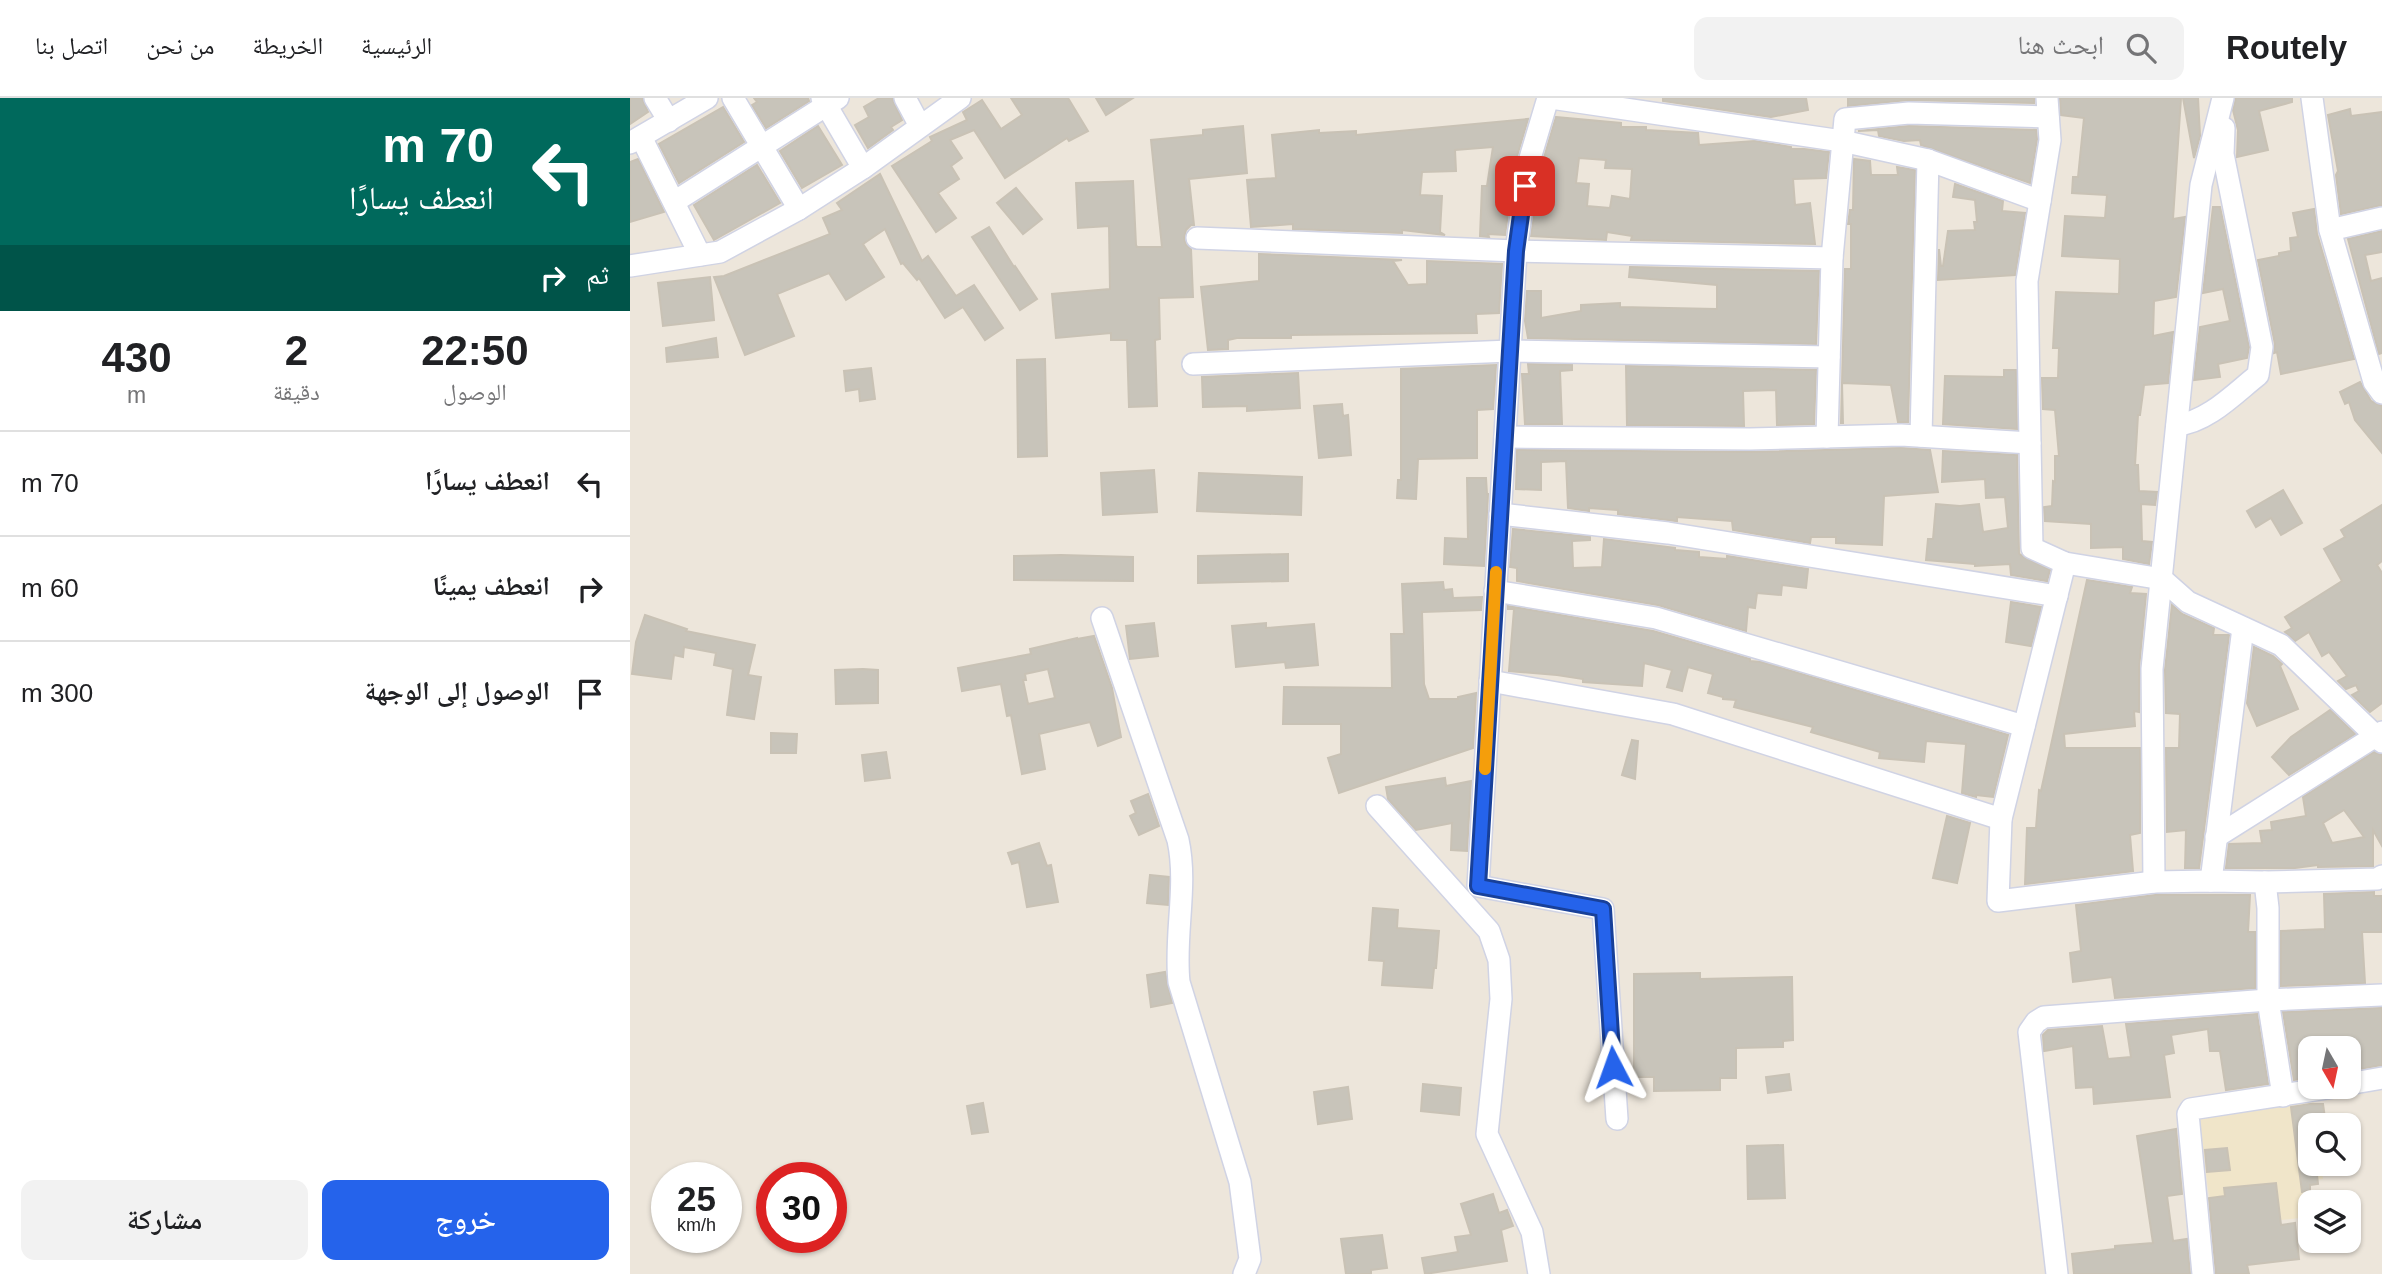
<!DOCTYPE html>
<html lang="ar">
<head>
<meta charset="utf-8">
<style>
  :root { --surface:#fff; --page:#f2f2f2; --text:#202124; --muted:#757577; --line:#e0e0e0; --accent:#2563eb }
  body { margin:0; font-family:Arial,"Noto Naskh Arabic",sans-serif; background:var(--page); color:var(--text); direction:rtl; height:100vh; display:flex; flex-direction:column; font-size:26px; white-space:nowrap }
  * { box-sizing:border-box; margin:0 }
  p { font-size:23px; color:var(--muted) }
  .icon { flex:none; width:38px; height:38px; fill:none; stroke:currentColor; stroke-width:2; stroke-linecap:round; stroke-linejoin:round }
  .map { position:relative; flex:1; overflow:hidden; direction:ltr }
  .drawer { display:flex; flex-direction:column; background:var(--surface); width:630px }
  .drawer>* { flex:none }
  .hud { background:#00695c; color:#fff; overflow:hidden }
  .needle { width:46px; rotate:171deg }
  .controls { position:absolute; left:1668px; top:938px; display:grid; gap:14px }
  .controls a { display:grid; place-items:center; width:63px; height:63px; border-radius:14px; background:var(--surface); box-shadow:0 2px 5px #0004; font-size:35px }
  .speed { position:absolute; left:21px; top:1064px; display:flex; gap:14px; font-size:35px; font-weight:700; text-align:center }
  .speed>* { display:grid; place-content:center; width:91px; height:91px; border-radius:50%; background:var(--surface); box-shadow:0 2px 5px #0004; line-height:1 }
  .speed small { font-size:18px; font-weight:400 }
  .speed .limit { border:10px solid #d22; background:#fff; color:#111 }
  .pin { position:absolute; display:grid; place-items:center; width:60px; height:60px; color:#fff; margin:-30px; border-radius:14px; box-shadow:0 4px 10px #0006 }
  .me { position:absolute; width:77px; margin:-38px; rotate:356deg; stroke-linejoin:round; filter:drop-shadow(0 0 5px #0008) }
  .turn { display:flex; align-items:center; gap:24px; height:147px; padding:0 21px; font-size:32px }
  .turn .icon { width:91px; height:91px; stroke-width:2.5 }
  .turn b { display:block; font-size:49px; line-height:60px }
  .then { display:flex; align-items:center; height:66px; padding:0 21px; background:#0003; gap:14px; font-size:26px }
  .eta { display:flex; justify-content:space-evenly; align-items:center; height:119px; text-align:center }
  .eta b { font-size:42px; font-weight:600; line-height:49px }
  .cta { display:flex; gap:14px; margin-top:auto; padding:14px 21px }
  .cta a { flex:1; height:80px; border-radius:14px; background:var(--accent); color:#fff; font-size:28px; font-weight:600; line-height:80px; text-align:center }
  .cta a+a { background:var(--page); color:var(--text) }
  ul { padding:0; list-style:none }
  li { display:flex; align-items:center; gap:21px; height:105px; padding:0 21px; border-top:2px solid var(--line) }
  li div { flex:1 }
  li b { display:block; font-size:26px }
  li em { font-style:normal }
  header { display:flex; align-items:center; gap:42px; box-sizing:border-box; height:98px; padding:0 35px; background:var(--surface); border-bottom:2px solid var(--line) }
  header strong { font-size:33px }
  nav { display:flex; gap:38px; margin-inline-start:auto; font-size:24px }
  .search { width:490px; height:63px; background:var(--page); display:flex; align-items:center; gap:18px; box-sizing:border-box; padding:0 24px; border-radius:14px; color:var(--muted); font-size:26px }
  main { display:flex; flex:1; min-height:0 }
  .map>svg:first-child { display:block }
  .education { fill:#f0e5c9 }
  .building { fill:#c8c4ba; stroke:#c9c2b5; stroke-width:2; fill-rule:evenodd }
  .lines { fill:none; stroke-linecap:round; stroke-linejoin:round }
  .minor-casing { stroke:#d0d3e4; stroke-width:24 }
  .minor { stroke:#fff; stroke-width:21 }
  .route-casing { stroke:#184099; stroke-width:18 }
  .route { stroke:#2563eb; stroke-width:12 }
  .slow { stroke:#f59e0b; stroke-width:12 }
</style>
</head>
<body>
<header>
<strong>Routely</strong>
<div class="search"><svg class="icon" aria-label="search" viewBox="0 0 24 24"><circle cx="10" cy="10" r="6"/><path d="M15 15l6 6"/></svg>ابحث هنا</div>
<nav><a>الرئيسية</a><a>الخريطة</a><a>من نحن</a><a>اتصل بنا</a></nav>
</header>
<main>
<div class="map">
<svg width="1752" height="1176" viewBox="0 0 1752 1176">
  <rect width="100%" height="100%" fill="#ede6db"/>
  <polygon class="education" points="1684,1003 1687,1027 1680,1027 1680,1066 1691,1066 1693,1081 1680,1083 1682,1104 1680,1104 1680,1119 1583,1129 1568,1015"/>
  <g class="building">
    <polygon points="0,0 12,0 18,14 0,26"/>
    <polygon points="124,0 178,0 179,3 136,30 122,7 127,4"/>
    <polygon points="249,0 262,0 272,22 261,29 263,32 238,50 225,27 239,19 234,9"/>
    <polygon points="381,0 438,0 458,33 439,43 437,40 375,80 344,32 320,42 332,60 321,68 329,81 308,95 326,120 306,134 262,68 302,43 300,39 337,22 333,14 352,2 371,31 392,17"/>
    <polygon points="466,0 503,0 476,17"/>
    <polygon points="1033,0 1176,0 1178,12 1141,19 1033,3"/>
    <polygon points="1218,0 1404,0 1404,5 1279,2 1218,8"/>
    <polygon points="1430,0 1551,0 1543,121 1555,119 1546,199 1524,203 1523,238 1543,234 1538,285 1514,287 1510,317 1508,317 1505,367 1508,367 1509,393 1527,394 1525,407 1511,406 1512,443 1522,444 1519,466 1493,461 1493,449 1461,450 1461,426 1415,423 1414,409 1422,408 1423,383 1425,384 1425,358 1429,358 1425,312 1413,311 1412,280 1428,280 1429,250 1423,250 1426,194 1489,196 1490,161 1432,158 1435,118 1475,120 1477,97 1442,95 1443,79 1448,79 1454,20 1431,17"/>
    <polygon points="1553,0 1568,0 1570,38 1564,60"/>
    <polygon points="1606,0 1662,0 1662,4 1629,13 1638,52 1607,59 1608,32 1603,12"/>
    <polygon points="93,9 114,44 49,85 29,46"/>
    <polygon points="1720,11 1721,18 1752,14 1752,107 1711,116 1706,77 1708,73 1698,17"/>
    <path d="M926 19 991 25V29H1016V32L1068 35 1069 47 1125 43 1161 49V51H1174L1199 54 1196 80 1163 81 1165 107 1180 105 1185 146 1001 142 1002 138 977 134 976 142 901 138 911 70ZM949 60 976 62 975 70 1002 71 1000 101 982 98 980 110 957 108 959 86 946 85Z"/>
    <polygon points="898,21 885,65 875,137 858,136 859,139 850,138 852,88 857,88 863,49 825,52 826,73 792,74 790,97 812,98 810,134 815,137 772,132 772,135 663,131 663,126 621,129 617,82 646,80 642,37 689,32 689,35 726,33 726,37"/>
    <polygon points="188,28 212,67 172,90 150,53"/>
    <polygon points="613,28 617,75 559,81 564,127 561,127 556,132 554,140 556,147 561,151 563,199 529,200 530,241 525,242 527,308 499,309 497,242 481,242 481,235 426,240 422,196 480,191 479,128 448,130 446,85 503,83 506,147 507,149 532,149 521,42 573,37 573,32"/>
    <polygon points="1279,28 1406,32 1407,41 1400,85 1291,47 1290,42 1274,43 1249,38 1248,32 1228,33"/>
    <polygon points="8,61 34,114 0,124 0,64"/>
    <polygon points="1224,61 1240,63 1241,77 1268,77 1267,69 1285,72 1278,324 1268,324 1261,287 1212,285 1213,325 1211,325 1215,171 1221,171 1221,126 1218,126 1220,112 1223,112"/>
    <polygon points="127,67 150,105 84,142 64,107"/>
    <polygon points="250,76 292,163 298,158 326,198 344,187 373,230 355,242 333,209 315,220 289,180 287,182 273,165 271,166 255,131 233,146 254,179 216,202 199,175 147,196 164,238 115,257 84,179 94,178 200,136 193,120 212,112 207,105"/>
    <polygon points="1325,86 1373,103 1372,113 1395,115 1385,177 1308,182 1309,151 1311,168 1313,168 1318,133 1345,132 1344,124 1347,124 1345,102 1323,99"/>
    <polygon points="386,90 412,121 393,136 367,105"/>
    <polygon points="1583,109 1590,109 1619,249 1617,260 1588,266 1590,279 1564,282 1570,229 1600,223 1593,191 1573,195"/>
    <polygon points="1684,111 1687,136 1724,261 1651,276 1647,254 1644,255 1645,246 1628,162 1649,158 1649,155 1661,153 1660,140 1668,139 1663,115"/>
    <polygon points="359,129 384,169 385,168 407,201 390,212 342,139"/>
    <polygon points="1752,133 1752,154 1735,157 1741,183 1752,180 1752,255 1749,256 1718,141"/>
    <polygon points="629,156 772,162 763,163 778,187 797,186 797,163 872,166 869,215 846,216 847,235 661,237 661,240 607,240 598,242 598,251 578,252 571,189 629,183"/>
    <polygon points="1000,169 1189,173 1186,246 898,240 895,223 897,193 911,193 911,220 951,213 951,207 990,205 990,209 1087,211 1087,187 999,179"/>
    <polygon points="80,179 84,222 33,228 28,185"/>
    <polygon points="86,240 88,259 37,264 36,250"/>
    <polygon points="415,261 417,358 388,359 387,262"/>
    <polygon points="898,266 942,267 942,272 930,273 932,326 895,326 892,276 899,276"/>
    <polygon points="866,267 863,311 847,312 847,360 788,361 786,401 767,400 768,382 771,382 771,271"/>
    <polygon points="996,268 1186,272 1184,326 1147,327 1146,292 1113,293 1114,328 997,327"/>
    <polygon points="241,270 245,301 230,303 229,291 216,293 214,273"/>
    <polygon points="1374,272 1386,272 1387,331 1313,326 1315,278 1374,279"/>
    <polygon points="668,275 670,310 617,313 617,308 573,309 572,279"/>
    <polygon points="1730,284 1741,303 1752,308 1752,355 1725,322 1719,304 1715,306 1710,294"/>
    <polygon points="712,306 713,318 718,317 721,357 689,360 684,308"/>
    <polygon points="1271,350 1300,352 1308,394 1254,398 1252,447 1206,445 1206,439 1181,439 1180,445 1103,432 1102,423 1047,419 1047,423 988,416 988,412 959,410 959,413 938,410 936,363 911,364 911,392 886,391 887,352 1120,354"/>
    <polygon points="1313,353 1387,357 1389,456 1420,472 1417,483 1381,477 1380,466 1345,468 1345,466 1296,462 1298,441 1303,441 1306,406 1330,408 1349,406 1353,434 1378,430 1375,399 1356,400 1355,381 1312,384"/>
    <polygon points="524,372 527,414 473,417 471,375"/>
    <polygon points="569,375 672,379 671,417 567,413"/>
    <polygon points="837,380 856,380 857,396 858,396 854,468 814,466 815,440 838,441"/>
    <polygon points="1653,392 1672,425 1651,437 1641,420 1626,429 1617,413"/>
    <polygon points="1752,407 1752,463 1747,467 1752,475 1752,605 1740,614 1722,597 1729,593 1726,587 1716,591 1708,583 1717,578 1699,554 1692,558 1679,534 1665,543 1655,534 1662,530 1655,519 1712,483 1694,451 1715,439 1711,432"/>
    <polygon points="883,431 960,439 960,442 942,443 943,470 972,469 974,441 1045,450 1045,452 1069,454 1069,459 1097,461 1097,458 1178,471 1176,490 1152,487 1151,497 1127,495 1125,510 1118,509 1116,533 1028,507 887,483 887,470 880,469"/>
    <polygon points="658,456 658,483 568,485 568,458"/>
    <polygon points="431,457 503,459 503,483 384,482 384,458"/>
    <polygon points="1457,482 1502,489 1500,495 1516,496 1509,570 1509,614 1504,613 1505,628 1434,636 1435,650 1510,650 1510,735 1500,737 1503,773 1395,786 1397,730 1406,730 1409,692 1411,693"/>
    <polygon points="813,484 814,492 822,491 823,500 852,499 851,512 792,514 794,586 799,601 828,601 828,599 846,595 843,650 709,695 698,660 711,656 711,626 653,626 654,589 762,590 761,536 774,536 772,486"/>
    <polygon points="1381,504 1411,509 1401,548 1376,544"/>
    <polygon points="1542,507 1552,516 1584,530 1583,537 1599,537 1569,770 1555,770 1556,732 1537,734 1536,650 1549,650 1550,616 1536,615 1535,572"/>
    <polygon points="878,508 1023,533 1120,561 1120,563 1131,564 1378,637 1363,699 1346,697 1346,699 1332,695 1336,646 1296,643 1294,664 1249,660 1250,654 1181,634 1183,629 1104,609 1106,602 1093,601 1093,599 1078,595 1083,576 1058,569 1052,593 1037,589 1042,572 1014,565 1012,588 953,584 953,581 927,577 879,573 884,511 878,511"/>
    <polygon points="15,517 57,531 56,533 125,547 118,577 131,579 124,621 97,617 103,571 84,567 86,555 54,549 53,559 44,557 41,581 2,576 6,544"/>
    <polygon points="524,525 528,558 500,561 496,528"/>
    <polygon points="636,525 636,530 684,526 688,567 656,570 655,564 606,569 602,528"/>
    <path d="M464 538 482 590 491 639 468 648 460 624 409 636 415 671 392 676 381 617 377 618 371 586 332 593 328 570 401 556 400 551 447 540V541ZM418 571 425 600 398 606 393 582H396L395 576Z"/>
    <polygon points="1624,549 1643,558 1652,566 1650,568 1668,611 1627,628 1617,605"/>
    <polygon points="233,571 248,572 248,605 206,606 205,572"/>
    <polygon points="1700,612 1725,636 1659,677 1642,659 1661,639"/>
    <polygon points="141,635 167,636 166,655 141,655"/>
    <polygon points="1002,642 1008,643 1005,681 992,677"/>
    <polygon points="256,654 260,680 235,683 232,657"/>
    <path d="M1744 654 1752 657V748L1743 732V768L1688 769V767L1665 770H1596L1599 746 1632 745 1630 733 1642 732 1641 724 1676 718 1673 699ZM1714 712 1734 739 1702 745 1693 725Z"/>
    <polygon points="815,680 816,688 841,683 837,753 821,752 822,725 786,732 758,701 756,689"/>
    <polygon points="518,696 529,728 509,737 500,718 506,715 501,703"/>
    <polygon points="1317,718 1340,725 1327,785 1303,780"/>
    <polygon points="409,745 417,768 421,767 428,804 397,809 389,764 382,766 378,755"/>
    <polygon points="520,777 539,779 538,807 517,805"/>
    <polygon points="1744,794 1744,798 1752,798 1752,834 1732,834 1735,885 1651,888 1651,833 1695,831 1694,796"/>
    <polygon points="1525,797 1620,797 1618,834 1625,834 1625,890 1485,900 1482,879 1443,884 1440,855 1451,853 1446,807"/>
    <polygon points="743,810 768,812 767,830 809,833 806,870 804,870 802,890 752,887 754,863 739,862"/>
    <polygon points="535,874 542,905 521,909 517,877"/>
    <polygon points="1070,875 1070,881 1162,879 1163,942 1153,943 1153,949 1106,950 1106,980 1090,980 1090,992 1024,993 1024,979 1004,979 1004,876"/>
    <polygon points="1752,910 1752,967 1718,973 1718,950 1680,950 1680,979 1664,982 1653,914"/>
    <polygon points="1627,916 1638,986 1596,992 1590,953 1580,953 1578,931 1541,937 1544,955 1534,957 1540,999 1464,1006 1463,989 1446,990 1443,948 1414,953 1413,937 1418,932 1472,928 1478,961 1501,959 1496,926"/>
    <polygon points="1159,976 1161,992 1138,995 1136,979"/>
    <polygon points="793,986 831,990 829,1017 791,1013"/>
    <polygon points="718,989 722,1021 688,1026 684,994"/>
    <polygon points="353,1005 358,1034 342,1036 337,1008"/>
    <polygon points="1680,1006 1693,1006 1696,1027 1680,1027 1680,1066 1710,1066 1710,1073 1687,1077 1688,1086 1680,1087 1680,1093 1672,1094 1661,1009"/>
    <polygon points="1546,1031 1552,1096 1537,1098 1543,1143 1557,1141 1560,1176 1444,1176 1442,1156 1485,1151 1485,1148 1523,1145 1507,1038"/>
    <polygon points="1153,1047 1155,1100 1118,1101 1117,1048"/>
    <polygon points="1597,1050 1600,1072 1577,1074 1575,1052"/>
    <polygon points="1646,1085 1651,1127 1665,1125 1669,1161 1617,1167 1619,1176 1586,1176 1579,1100 1595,1098 1594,1090"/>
    <polygon points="863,1096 869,1115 877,1112 883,1128 871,1132 877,1163 795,1176 792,1160 828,1154 825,1139 841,1137 831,1106"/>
    <polygon points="752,1137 757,1170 741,1172 741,1176 716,1176 711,1141"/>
  </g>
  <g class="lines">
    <g class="minor-casing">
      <g id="minor">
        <polyline points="25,0 39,23"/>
        <polyline points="103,0 169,111"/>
        <polyline points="192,0 233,70"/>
        <polyline points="275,0 290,28"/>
        <polyline points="918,0 898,67 886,153 848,788 973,811 987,1021"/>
        <polyline points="921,0 1212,43 1298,62 1410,103"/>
        <polyline points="1417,0 1420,42 1397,183 1402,450 1435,465 1532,481 1558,504 1651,547 1752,644"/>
        <polyline points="1682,0 1700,132 1744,284 1752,295"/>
        <polyline points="11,39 70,157"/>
        <polyline points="0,45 77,0"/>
        <polyline points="44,104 208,0"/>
        <polyline points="1700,132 1752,120"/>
        <polyline points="567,140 886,153 1202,160"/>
        <polyline points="0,168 90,154 169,111 233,70 330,0"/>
        <polyline points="563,266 880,253 1199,259"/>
        <path d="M1547 327C1578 324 1605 295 1628 277L1632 249 1593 56 1594 30"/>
        <polyline points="1291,338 1298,62"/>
        <polyline points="875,339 1120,341 1271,337 1400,345"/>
        <polyline points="1197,339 1202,160 1215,21 1279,15 1418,19"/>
        <polyline points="870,416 1038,435 1427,498"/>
        <polyline points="865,493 1026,520 1394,628"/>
        <path d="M472 520 548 742C558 788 544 837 549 884L610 1084 620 1161 614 1176"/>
        <polyline points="860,583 1043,616 1371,721 1435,465"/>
        <polyline points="747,708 859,833 869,862 871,901 857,1036 902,1134 909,1176"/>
        <polyline points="1371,721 1368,803 1524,784 1581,783 1635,784 1747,781 1752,778"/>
        <polyline points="1586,739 1752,634"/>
        <polyline points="1581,783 1613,530"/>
        <polyline points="1524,784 1522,571 1571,87 1593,0"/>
        <polyline points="1635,784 1638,810 1638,902 1653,998"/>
        <polyline points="1718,986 1752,980"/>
        <polyline points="1427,1176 1399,934 1406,924 1414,919 1638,902 1752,897"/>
        <polyline points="1573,1176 1558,1016 1561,1011 1704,989"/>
      </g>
    </g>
    <use href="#minor" class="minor"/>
  </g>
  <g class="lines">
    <g class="route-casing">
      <polyline id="route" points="895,88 886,153 848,788 973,811 983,969"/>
    </g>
    <use href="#route" class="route"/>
    <polyline class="slow" points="855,671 866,474"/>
  </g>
</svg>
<div class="controls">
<a><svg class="needle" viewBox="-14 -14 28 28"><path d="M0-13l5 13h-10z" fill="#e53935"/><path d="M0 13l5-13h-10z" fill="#757577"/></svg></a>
<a><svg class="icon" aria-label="search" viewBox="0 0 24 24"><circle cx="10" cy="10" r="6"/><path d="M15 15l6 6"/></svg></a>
<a><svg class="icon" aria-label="layers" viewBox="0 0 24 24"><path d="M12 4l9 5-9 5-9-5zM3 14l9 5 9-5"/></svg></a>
</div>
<div class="speed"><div>25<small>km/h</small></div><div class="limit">30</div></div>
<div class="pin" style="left:895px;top:88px;background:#d93025"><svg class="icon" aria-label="arrive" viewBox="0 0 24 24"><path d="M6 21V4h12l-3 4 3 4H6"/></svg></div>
<svg class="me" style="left:983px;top:969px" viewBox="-20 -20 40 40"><path d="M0-17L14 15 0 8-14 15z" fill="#2563eb" stroke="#fff" stroke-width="4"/></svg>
</div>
<section class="drawer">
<div class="hud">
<div class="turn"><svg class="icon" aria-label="left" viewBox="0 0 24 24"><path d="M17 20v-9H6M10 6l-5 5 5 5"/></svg><div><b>70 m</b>انعطف يسارًا</div></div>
<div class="then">ثم<svg class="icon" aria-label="right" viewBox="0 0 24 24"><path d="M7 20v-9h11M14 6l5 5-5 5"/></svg></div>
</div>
<div class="eta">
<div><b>22:50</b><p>الوصول</p></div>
<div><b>2</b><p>دقيقة</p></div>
<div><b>430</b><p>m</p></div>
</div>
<ul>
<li><svg class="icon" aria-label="left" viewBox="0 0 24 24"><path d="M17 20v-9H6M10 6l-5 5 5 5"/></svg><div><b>انعطف يسارًا</b></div><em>70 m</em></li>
<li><svg class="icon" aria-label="right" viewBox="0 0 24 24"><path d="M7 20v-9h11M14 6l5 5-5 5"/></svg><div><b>انعطف يمينًا</b></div><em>60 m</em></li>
<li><svg class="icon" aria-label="arrive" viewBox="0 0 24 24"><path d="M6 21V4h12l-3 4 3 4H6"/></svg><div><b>الوصول إلى الوجهة</b></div><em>300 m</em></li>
</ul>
<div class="cta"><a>خروج</a><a>مشاركة</a></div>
</section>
</main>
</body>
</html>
